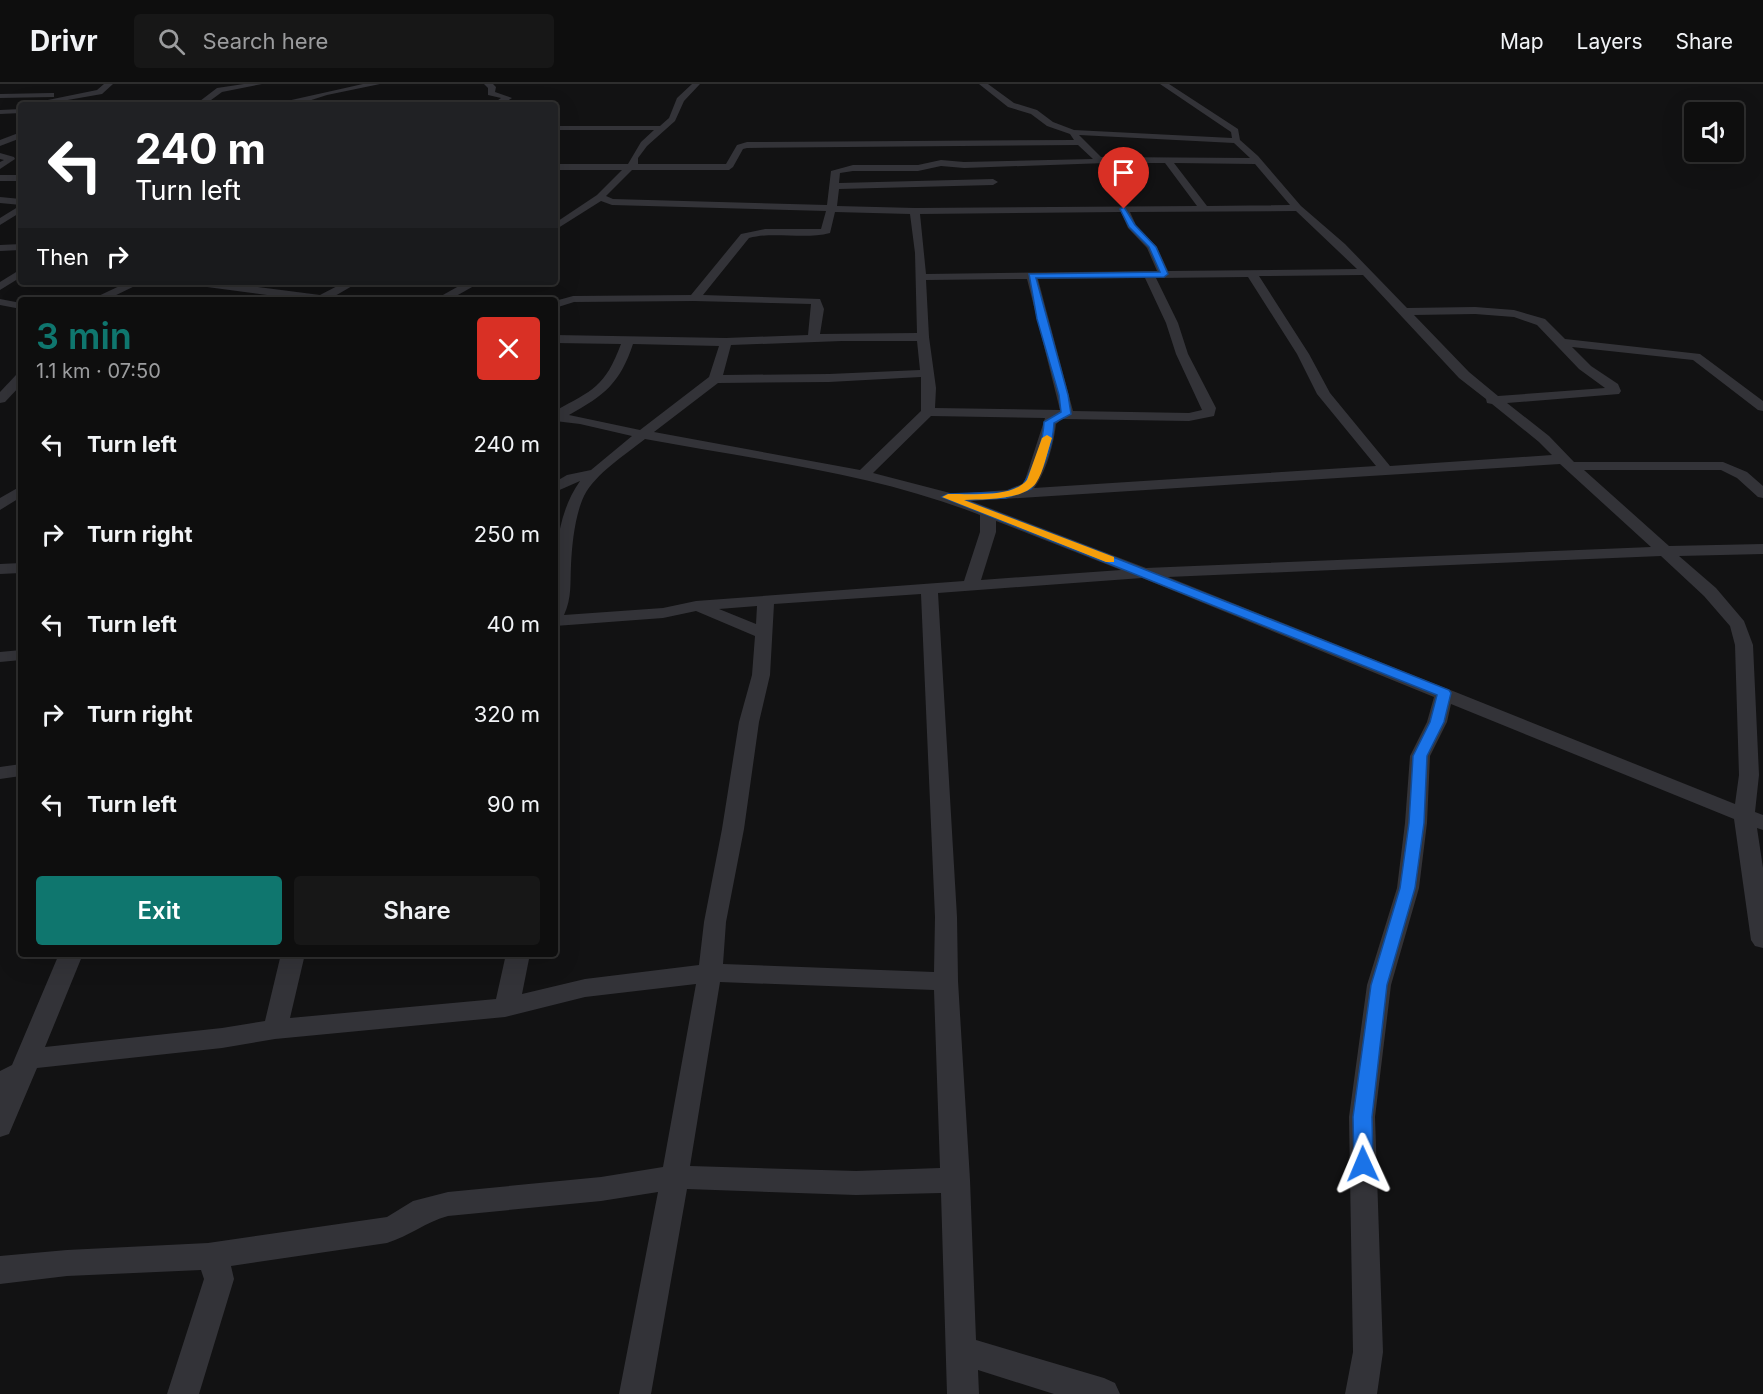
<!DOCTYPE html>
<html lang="en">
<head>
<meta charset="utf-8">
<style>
  :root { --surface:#0e0e0e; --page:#171717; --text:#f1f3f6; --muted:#9b9c9e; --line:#2e2e2e; --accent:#0f766e }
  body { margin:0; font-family:Inter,sans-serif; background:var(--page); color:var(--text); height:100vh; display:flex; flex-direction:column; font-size:22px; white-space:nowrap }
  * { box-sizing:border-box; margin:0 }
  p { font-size:20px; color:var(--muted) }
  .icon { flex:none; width:33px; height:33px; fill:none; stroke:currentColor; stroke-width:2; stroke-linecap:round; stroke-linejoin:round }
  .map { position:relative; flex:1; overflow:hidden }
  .side { position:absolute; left:18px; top:213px; width:540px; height:660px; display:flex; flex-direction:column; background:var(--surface); border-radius:6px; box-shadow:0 6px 24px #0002,0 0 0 2px var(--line) }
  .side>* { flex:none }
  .top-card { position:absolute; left:18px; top:18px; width:540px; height:183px; border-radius:6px; box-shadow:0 6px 24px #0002,0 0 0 2px var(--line); background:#202124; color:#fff; overflow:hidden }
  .fabs { position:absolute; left:1684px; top:18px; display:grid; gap:12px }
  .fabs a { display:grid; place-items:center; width:60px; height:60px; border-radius:6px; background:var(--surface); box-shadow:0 6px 24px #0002,0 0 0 2px var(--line); font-size:30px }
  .pin { position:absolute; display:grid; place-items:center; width:51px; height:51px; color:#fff; margin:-62px -26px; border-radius:50% 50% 50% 0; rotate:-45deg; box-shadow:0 0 6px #0007 }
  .pin .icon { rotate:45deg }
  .me { position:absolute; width:66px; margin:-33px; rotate:359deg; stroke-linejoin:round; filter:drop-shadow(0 0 4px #0008) }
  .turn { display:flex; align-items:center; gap:21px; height:126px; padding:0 18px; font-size:27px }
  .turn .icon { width:78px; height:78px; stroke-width:2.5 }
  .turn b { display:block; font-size:42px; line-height:51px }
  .then { display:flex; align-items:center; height:57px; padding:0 18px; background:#0003; gap:12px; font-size:22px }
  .round { display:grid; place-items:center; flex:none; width:63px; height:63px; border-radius:6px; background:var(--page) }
  .summary { display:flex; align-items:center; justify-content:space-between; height:102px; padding:0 18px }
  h1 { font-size:36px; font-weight:600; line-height:45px; color:var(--accent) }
  .primary-button { display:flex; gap:12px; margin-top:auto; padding:12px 18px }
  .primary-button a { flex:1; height:69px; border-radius:6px; background:var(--accent); color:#fff; font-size:24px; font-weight:600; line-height:69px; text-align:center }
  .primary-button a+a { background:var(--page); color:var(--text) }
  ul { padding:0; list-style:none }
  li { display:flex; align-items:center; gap:18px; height:90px; padding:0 18px }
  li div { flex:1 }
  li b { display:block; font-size:22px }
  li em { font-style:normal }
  header { display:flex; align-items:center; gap:36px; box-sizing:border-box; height:84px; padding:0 30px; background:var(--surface); border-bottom:2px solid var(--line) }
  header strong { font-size:28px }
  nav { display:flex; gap:33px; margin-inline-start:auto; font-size:21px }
  .search { width:420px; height:54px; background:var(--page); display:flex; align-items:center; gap:15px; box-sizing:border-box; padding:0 21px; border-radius:6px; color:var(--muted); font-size:22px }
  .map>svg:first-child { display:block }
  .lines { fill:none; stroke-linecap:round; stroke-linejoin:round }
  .minor { fill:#333338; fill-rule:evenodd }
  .route { fill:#1a73e8; stroke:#114b97; stroke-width:1.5 }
  .slow { fill:#f59e0b }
</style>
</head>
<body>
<header>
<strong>Drivr</strong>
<div class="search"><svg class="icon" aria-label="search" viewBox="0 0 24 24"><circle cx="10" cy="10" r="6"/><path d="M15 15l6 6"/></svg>Search here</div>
<nav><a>Map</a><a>Layers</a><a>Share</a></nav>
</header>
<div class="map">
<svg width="1763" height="1310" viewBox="0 0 1763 1310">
  <rect width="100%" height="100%" fill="#121213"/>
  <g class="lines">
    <g class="minor">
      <polygon points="104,0 113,0 102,10 39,21 33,19 97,6"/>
      <polygon points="244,0 262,0 222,8 207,19 232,19 236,21 186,21 200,17 217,4"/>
      <polygon points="363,0 380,0 327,11 302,19 269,21"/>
      <polygon points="484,0 493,0 496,3 495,8 512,14 501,21 491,21 501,14 488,11 488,4"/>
      <path d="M692 0H700L684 17 675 37 647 62 638 74V80H726L737 61 747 58 1074 56 1070 50 1047 42 1031 30 1008 23 979 0H988L1014 19 1037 26 1053 38 1074 46 1232 54 1231 48 1160 0H1169L1238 45 1240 56 1258 72 1301 122 1345 160 1407 224 1475 223 1514 226 1545 235 1565 255 1700 270 1763 317V327L1758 326 1693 276 1572 263 1591 282 1618 300 1621 307 1619 310 1507 319 1549 352 1574 378H1723L1747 388 1763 402V414L1758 413 1737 394 1721 386H1584L1669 462 1763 460V470L1679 472 1716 504 1744 537 1753 561 1759 691 1755 728 1763 731V746L1757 744 1763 784V864L1755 862 1751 856 1734 735 1451 620 1447 638 1430 672 1427 739 1419 804 1391 901 1375 1033 1383 1268 1377 1310H1345L1353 1268 1349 1033 1367 901 1397 804 1405 739 1410 672 1427 638 1434 613 1142 494 938 509 957 833 958 897 970 1096 976 1256 1104 1294 1115 1299 1120 1310H1054L978 1286 979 1310H947L941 1109 856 1111 687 1105 651 1310H619L658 1108 601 1117 448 1132C426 1138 409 1152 387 1159L231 1182 234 1195 199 1310H167L204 1195 201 1186 67 1192 0 1200V1172L67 1166 208 1159 387 1133 413 1117 448 1108 601 1093 663 1083 696 900 585 913 505 933 275 955 222 964 37 984 9 1050 0 1053V987L12 981 59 870H83L45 963 222 944 265 937 281 870H305L290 934 496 915 506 870H530L522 910 585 895 699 881 704 838 722 745 739 638 752 591 755 552 696 527 663 534 555 542C555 493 551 438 580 397L555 408V398L567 391 591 386 632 352 580 340 555 337V327C593 306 605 303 621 260L555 259V251L726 254 808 251 811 220 694 217 574 218 555 224V217L573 212 691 211 741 150 765 145H821L826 127 612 121 601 117 555 146V139L597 111 622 86H555V80H628L641 58 654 46H555V42H660L669 34 677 14ZM1079 51 1234 59 1250 74 1101 73ZM1078 61 1093 75 964 78 941 76 918 81H853L831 87 827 121 613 115 606 112 632 86H729L733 83 743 65 747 64ZM1106 79H1165L1197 122 915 124 837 122 839 105 993 101 998 98 993 95 839 99 840 89 853 87H918L941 82 964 84ZM1174 79 1255 80 1290 121 1207 122ZM1296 127 1357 185 1168 187 1157 163 1136 141 1130 128ZM835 128 910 130 915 169 917 249 820 250 824 225 820 215 703 211 749 154C775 147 803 156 830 149ZM1121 128 1128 144 1147 164 1157 187 926 190 920 130ZM1363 191 1459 294 1486 315 1487 319 1492 320 1539 358 1552 371 1390 382 1330 309 1309 270 1259 192ZM1248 193 1297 270 1317 310 1376 382 1034 404C1046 389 1054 359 1056 340L1062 335 1189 337 1214 332 1216 324 1188 270 1178 239 1156 194ZM1145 194 1166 239 1176 270 1202 326 1189 329 1073 327 1038 195ZM1027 195 1060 326 935 324 936 304 929 253 926 196ZM1475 230 1514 233 1537 241 1579 285 1605 304 1498 312 1469 288 1414 231ZM842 257H917L920 286 829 290 723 291 731 261ZM633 260 719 262 709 293 640 346 569 331C605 311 620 299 633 260ZM921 293V327L860 386 654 348 718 299 829 298ZM931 332 1045 334 1025 396 1022 400 1007 406 954 410 873 389ZM645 355C757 376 874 389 980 431V448L964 497 696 517 663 524 564 531C572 514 570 499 571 481 572 460 575 431 584 412 596 389 625 371 645 355ZM1560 380 1651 463 1146 484 971 417ZM996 437 1121 486 981 496 996 448ZM1661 472 1704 512 1730 542 1735 561 1739 691 1735 720 1168 493ZM921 510 935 833 934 888 723 880 726 838 744 745 759 638 770 591 774 520ZM757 522 756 540 719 525ZM720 898 934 906 940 1084 856 1087 690 1082Z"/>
      <polygon points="51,9 54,9 54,13 0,14 0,10"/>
      <polygon points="21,25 21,29 0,30 0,26"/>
      <polygon points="21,48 21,54 0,62 0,56"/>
      <polygon points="0,69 14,73 15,75 0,85 0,78 4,76 0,75"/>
      <rect x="0" y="91" width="21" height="6"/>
      <polygon points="0,113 21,115 21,121 0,119"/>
      <polygon points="21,121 21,128 0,141 0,134"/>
      <polygon points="21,160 21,166 0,167 0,161"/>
      <polygon points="21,185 21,193 0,206 0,198"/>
      <polygon points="128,198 143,198 106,216 90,216"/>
      <polygon points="186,198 218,198 320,211 345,198 359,198 328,216 304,216 192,201"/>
      <polygon points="466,198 481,198 449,216 434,216"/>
      <polygon points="0,215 21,219 21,225 0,221"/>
      <polygon points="21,290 21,301 5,318 0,319 0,308 16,291"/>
      <polygon points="21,402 21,413 0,426 0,414"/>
      <polygon points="21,479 21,489 0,490 0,480"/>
      <polygon points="21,566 21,576 0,578 0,568"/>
      <polygon points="21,680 21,692 0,695 0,683"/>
    </g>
  </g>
  <path class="route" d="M1124 123 1135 141 1156 163 1168 190 1164 193 1036 194 1068 311 1071 330 1054 339C1053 362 1043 386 1031 405L1006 414 964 416 1103 469 1449 606 1451 609 1444 638 1427 672 1424 739 1415 804 1387 901 1372 1033 1373 1080 1370 1086 1363 1088 1357 1086 1354 1080 1353 1033 1371 901 1400 804 1409 739 1413 672 1430 638 1437 611 942 413 948 410 1005 408 1023 401C1034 382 1043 360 1044 338L1061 328 1059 311 1037 235 1029 190 1160 188 1149 163 1129 143 1120 125Z"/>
  <path class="slow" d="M1047 351 1052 354C1047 368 1044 387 1036 399 1023 417 983 415 964 416L1114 473V478H1106L942 413 948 410C970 409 1011 415 1027 396L1042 354Z"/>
</svg>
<div class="fabs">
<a><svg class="icon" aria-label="sound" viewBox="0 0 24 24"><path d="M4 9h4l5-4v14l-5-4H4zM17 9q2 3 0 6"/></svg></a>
</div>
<div class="pin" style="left:1124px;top:125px;background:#d93025"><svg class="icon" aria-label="arrive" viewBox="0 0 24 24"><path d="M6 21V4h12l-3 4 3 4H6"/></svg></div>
<svg class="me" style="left:1363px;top:1080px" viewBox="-20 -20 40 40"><path d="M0-17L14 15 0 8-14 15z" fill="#1a73e8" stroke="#fff" stroke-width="4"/></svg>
<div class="top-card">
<div class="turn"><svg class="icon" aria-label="left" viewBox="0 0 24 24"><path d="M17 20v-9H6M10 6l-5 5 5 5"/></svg><div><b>240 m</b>Turn left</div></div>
<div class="then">Then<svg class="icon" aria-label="right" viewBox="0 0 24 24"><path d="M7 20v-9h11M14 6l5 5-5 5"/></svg></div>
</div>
<section class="side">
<div class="summary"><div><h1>3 min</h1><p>1.1 km · 07:50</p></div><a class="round" style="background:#d93025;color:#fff"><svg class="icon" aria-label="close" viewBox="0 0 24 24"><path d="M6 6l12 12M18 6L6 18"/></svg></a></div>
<ul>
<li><svg class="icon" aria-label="left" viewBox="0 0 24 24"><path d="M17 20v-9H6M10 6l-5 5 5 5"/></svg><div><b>Turn left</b></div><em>240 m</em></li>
<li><svg class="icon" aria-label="right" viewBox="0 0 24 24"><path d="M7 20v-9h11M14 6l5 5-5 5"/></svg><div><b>Turn right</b></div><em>250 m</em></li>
<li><svg class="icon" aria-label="left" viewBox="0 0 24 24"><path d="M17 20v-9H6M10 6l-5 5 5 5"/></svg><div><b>Turn left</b></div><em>40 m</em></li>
<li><svg class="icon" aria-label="right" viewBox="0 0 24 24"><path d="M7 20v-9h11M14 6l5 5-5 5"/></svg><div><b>Turn right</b></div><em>320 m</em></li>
<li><svg class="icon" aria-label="left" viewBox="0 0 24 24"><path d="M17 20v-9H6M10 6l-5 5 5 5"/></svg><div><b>Turn left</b></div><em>90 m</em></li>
</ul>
<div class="primary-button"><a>Exit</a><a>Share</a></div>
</section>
</div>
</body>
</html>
